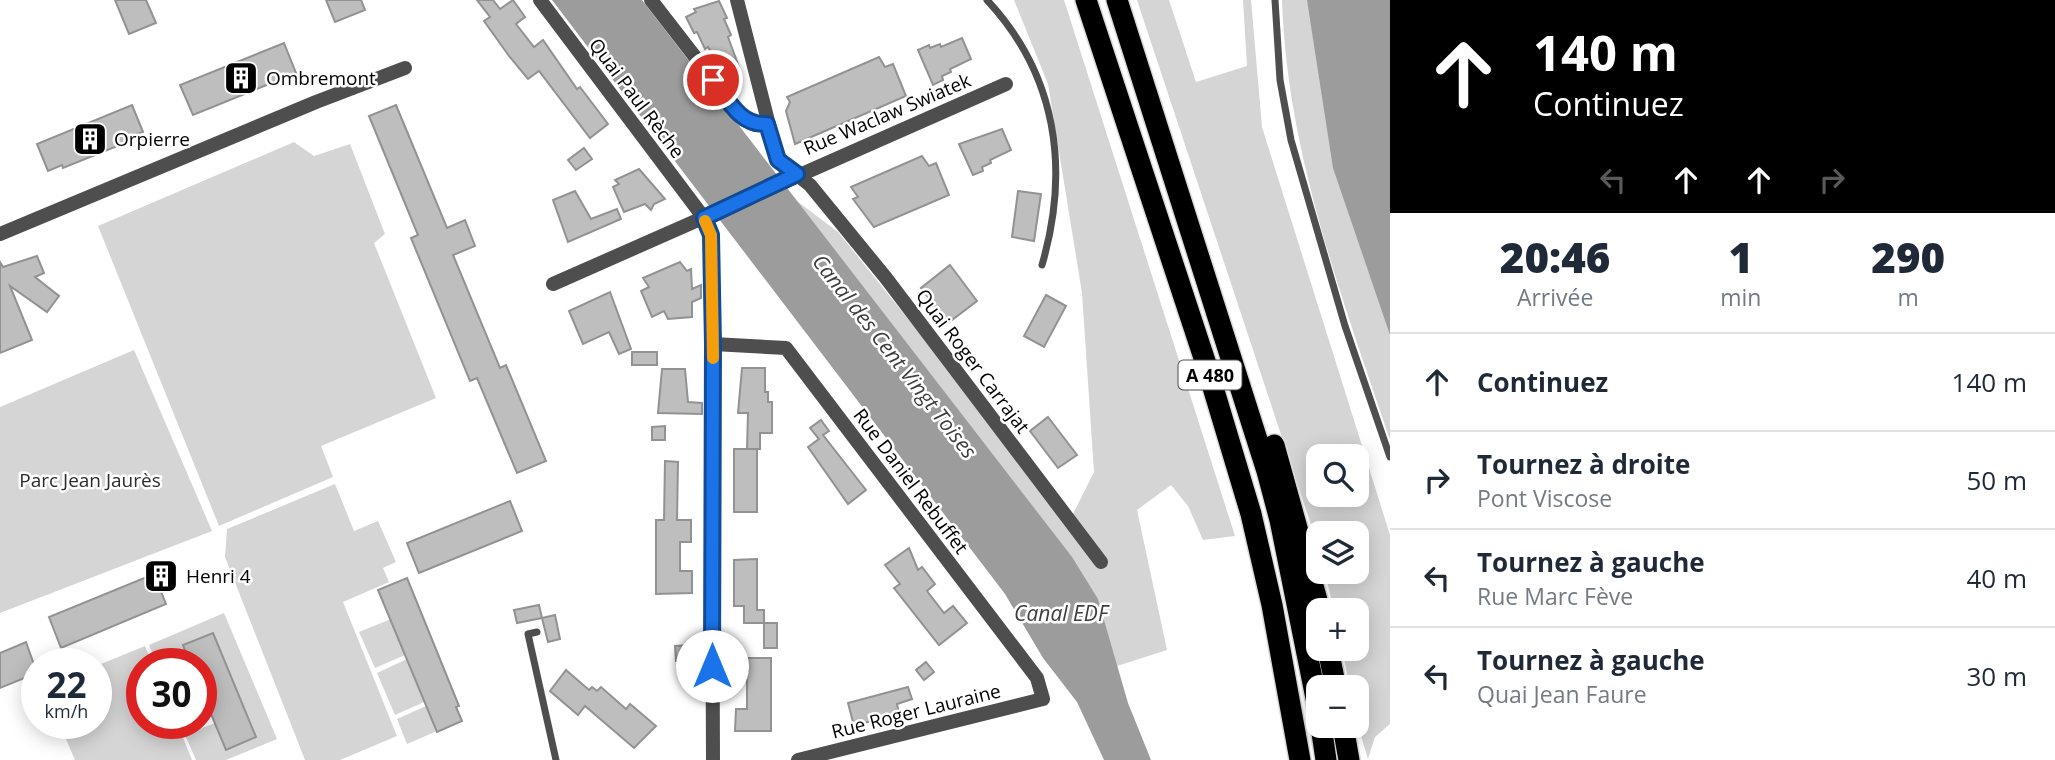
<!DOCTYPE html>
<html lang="fr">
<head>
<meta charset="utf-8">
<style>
  :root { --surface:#fff; --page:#f2f2f3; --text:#1f2937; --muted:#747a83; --line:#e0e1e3 }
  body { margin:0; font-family:"Open Sans",sans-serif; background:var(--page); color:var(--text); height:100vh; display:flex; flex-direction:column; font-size:26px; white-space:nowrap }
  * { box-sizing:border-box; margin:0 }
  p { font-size:23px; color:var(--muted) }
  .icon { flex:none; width:38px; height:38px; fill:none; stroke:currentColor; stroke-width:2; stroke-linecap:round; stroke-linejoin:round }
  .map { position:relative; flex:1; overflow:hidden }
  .details { display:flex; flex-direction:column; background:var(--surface); width:665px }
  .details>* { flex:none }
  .hud { background:#000; color:#fff; overflow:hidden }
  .buttons { position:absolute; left:1306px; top:444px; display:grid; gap:14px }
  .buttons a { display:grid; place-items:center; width:63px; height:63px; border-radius:14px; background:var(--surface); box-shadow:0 4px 18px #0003; font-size:35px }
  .speed { position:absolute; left:21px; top:648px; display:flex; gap:14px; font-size:35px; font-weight:700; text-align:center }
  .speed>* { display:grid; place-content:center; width:91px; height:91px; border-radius:50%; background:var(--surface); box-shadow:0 4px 18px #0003; line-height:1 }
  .speed small { font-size:18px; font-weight:400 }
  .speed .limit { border:10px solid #d22; background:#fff; color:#111 }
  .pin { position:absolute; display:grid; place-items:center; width:60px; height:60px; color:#fff; margin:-30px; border:4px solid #fff; border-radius:50%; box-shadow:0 2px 7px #0007 }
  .me { position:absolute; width:77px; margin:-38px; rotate:0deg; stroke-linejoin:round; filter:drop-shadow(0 0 5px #0008) }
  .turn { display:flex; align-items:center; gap:24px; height:147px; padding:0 28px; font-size:32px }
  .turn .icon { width:91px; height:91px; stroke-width:2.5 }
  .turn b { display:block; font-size:49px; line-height:60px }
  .lanes { display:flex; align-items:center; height:66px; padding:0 28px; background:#0003; justify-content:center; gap:35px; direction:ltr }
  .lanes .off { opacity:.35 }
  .eta { display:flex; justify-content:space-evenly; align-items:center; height:119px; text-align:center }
  .eta b { font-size:42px; font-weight:800; line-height:49px }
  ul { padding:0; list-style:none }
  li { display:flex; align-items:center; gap:21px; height:98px; padding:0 28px; border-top:2px solid var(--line) }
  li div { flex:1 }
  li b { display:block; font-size:26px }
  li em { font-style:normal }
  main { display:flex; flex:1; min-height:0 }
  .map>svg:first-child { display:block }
  .green { fill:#d5d5d5; fill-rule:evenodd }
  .water { fill:#9c9c9c }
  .building { fill:#bebebe; stroke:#929292; stroke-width:2 }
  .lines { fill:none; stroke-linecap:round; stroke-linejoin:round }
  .motorway-casing { stroke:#dbdbdb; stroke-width:24 }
  .service { stroke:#4e4e4e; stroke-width:7 }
  .minor { stroke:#4e4e4e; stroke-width:14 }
  .motorway { stroke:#000; stroke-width:21 }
  .route-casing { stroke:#114b97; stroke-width:18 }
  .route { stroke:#1a73e8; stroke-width:12 }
  .slow { stroke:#f59e0b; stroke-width:12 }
  .labels { text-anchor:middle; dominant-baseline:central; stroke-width:5; stroke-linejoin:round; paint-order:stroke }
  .shield { fill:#fff; stroke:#4c4c4c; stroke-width:2 }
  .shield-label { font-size:18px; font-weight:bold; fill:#000 }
  .poi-label { font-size:19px; fill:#000; stroke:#fff; text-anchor:start }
  .street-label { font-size:19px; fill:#000; stroke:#fff }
  .park-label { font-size:19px; fill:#2c2c2c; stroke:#fff }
  .water-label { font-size:21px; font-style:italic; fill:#3d3d3d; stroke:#fff }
</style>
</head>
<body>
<main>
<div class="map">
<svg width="1390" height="760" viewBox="0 0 1390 760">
  <rect width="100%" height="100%" fill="#fff"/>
  <g class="green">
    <polygon points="1014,0 1064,0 1235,536 1203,540 1188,506 1171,485 1137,510 1167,650 1117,666 1098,599 793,198 838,232 1070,520 1094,472 1082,293 1048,84"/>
    <path d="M1137 0H1169L1196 82 1247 66 1243 0H1251L1262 127 1390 535V724L1375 737 1368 759 1356 719V688H1350L1342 649H1356V611H1334L1325 572H1356V534H1318V546ZM1318 457H1356V495H1318Z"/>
    <path d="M1282 0H1307L1390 335V440C1342 297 1287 153 1282 0Z"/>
    <polygon points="294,142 314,156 350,144 385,234 374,243 436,398 321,446 333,477 219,526 98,226"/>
    <polygon points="134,350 212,531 0,613 0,407"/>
    <polygon points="335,484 354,531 378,521 396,562 383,568 389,582 343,602 397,736 340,760 305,760 225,557 227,529"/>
    <polygon points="224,613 277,739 226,760 196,760 185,735 215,723 226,750 256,737 213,633 183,645 190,663 156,663 149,645"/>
    <polygon points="391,619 405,655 375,668 359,632"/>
    <polygon points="145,646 152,663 142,663 142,723 177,723 192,760 75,760 59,723 96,723 96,666"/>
    <polygon points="407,659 424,702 395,715 377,673"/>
    <polygon points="426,706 437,731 407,744 397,719"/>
  </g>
  <g class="water">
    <polygon points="552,0 642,0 1072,557 1098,599 1128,703 1151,760 1104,760 1077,702 1043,658 1005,594"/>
    <polygon points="1307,0 1390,0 1390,335 1333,168"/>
  </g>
  <g class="building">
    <polygon points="115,0 146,0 156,23 129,34"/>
    <polygon points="326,0 361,0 365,10 335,22"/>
    <polygon points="477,0 493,0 500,9 513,0 525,17 516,24 534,47 543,40 577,89 580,87 608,124 590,138 539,71 528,79 509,56 484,21 490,17"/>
    <polygon points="719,1 727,18 724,19 731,35 728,37 739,67 725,74 708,47 705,49 697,32 694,33 686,17 696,12 694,9"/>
    <polygon points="962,38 971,59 950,69 951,72 942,76 943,80 933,85 918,50 929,45 930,48 940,44 941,47"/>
    <polygon points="284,43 296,73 193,115 180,85"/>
    <polygon points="879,57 885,67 893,64 906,96 795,144 786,111 790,102 787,97"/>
    <polygon points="132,105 143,132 129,137 130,141 63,168 62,165 48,171 37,144"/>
    <polygon points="396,105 447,228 465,220 475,246 453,255 500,368 506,365 546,461 517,473 477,378 470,381 411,238 418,235 369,116"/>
    <polygon points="1002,129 1011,150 990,160 991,163 982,167 983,171 973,175 959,144"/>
    <polygon points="584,148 592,159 576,170 568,160"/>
    <polygon points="922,156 929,166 936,163 949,195 874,227 853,199 858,197 851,187"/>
    <polygon points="639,169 665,199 654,204 651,210 645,204 624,212 613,187 619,184 615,180"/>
    <polygon points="575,191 591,219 617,209 621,219 568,242 553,200"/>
    <polygon points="1018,191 1041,194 1034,241 1012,237"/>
    <polygon points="37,256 44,273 35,277 59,296 47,312 10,286 32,340 0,353 0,262 3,267"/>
    <polygon points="680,262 687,271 691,269 692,289 701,285 701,298 692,302 692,317 668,319 664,311 652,317 641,291 649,287 643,278"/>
    <polygon points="950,265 977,301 948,323 921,288"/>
    <polygon points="610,292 631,349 619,354 609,332 583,344 569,311"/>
    <polygon points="1046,295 1066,306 1044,347 1024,336"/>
    <rect x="632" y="352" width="25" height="13"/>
    <polygon points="742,368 765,368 765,392 768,392 768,402 772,402 772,433 760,433 760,449 747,449 748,413 738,413"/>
    <polygon points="662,369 685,369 688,402 702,403 702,414 658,413"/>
    <polygon points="1048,417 1077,455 1058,468 1030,431"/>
    <polygon points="821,420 829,431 823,435 866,490 848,504 808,447 819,439 810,428"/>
    <polygon points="665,426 665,440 652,440 652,427"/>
    <rect x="734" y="449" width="23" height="63"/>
    <polygon points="665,461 678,462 677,520 691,520 691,542 680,542 680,571 692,571 692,593 656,594 656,520 664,520"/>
    <polygon points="510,501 522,531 419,573 407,543"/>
    <polygon points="909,548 918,570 922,567 935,584 927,591 944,613 953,606 967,623 939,645 894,588 900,584 885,565"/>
    <polygon points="757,559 757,610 764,610 764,623 744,623 744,606 734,606 734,560"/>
    <polygon points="154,574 166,604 61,648 49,617"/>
    <polygon points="407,578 459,706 456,707 462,721 437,732 378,590"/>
    <polygon points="539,605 542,618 517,623 514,610"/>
    <polygon points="555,615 560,639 548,642 542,618"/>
    <rect x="764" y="623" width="13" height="25"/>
    <polygon points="213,633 256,737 226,750 201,690 201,663 190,663 183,645"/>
    <polygon points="26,642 37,673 0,688 0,653"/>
    <polygon points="692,645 693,661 676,661 675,646"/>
    <polygon points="735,658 771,658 771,731 735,731 736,709 747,709 747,680 735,680"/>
    <polygon points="926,662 934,672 924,680 916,670"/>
    <polygon points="566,670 589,690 592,687 597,691 601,687 626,709 630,704 656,726 634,748 585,706 578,715 550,691"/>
    <polygon points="908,687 912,699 897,704 899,713 854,726 848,703"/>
  </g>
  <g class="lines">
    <g class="motorway-casing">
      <g id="motorway">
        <polyline points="1086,0 1206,364 1251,514 1272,605 1300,760"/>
        <polyline points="1117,0 1267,471 1280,520 1318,708"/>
        <polyline points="1274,445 1320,611"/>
        <polyline points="1328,649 1336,688"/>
        <polyline points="1321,726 1326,760"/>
        <polyline points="1343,726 1349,760"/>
      </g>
    </g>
    <g class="service">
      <path d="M987 0C1057 75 1070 169 1042 265"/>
      <polyline points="1275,0 1280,80 1291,140 1345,326 1390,457"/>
      <polyline points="537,632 528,634 556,760"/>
    </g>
    <g class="minor">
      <polyline points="540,0 704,218 711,235 713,760"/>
      <polyline points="651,0 744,120 755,125 767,124"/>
      <polyline points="737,0 778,160 810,185 886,278 1101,562"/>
      <polyline points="0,234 316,102 405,68"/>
      <polyline points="553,284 1006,84"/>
      <polyline points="713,344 786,348 1037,678 1043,699 798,760"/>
    </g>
    <use href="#motorway" class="motorway"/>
  </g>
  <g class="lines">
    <g class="route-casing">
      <path id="route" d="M712 666 713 344 711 235 704 218 797 174 778 160 767 124C740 126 728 100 713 80"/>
    </g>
    <use href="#route" class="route"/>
    <polyline class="slow" points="705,221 711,235 713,358"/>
  </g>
  <defs>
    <g id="building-square" transform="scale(1.75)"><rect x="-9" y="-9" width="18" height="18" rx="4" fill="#000" stroke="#fff"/><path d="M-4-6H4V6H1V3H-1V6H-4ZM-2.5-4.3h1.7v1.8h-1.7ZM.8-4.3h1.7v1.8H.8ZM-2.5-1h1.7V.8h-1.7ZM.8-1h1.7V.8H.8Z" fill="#fff"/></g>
  </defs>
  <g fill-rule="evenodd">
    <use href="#building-square" x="241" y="78"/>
    <use href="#building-square" x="90" y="139"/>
    <use href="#building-square" x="161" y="576"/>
  </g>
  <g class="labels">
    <rect class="shield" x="1178.5" y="360.5" width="63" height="29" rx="5"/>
    <g class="shield-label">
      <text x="1210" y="375">A 480</text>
    </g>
    <g class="poi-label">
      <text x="266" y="78">Ombremont</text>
      <text x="114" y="139">Orpierre</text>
      <text x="186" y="576">Henri 4</text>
    </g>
    <g class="street-label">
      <text transform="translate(637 98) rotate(53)">Quai Paul Rèche</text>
      <text transform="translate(887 114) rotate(-23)">Rue Waclaw Swiatek</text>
      <text transform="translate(973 361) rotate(53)">Quai Roger Carrajat</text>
      <text transform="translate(911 481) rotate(53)">Rue Daniel Rebuffet</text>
      <text transform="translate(916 711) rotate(-14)">Rue Roger Lauraine</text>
    </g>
    <g class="park-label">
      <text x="90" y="480">Parc Jean Jaurès</text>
    </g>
    <g class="water-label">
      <text transform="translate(895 356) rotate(52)">Canal des Cent Vingt Toises</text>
      <text x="1061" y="613">Canal EDF</text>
    </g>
  </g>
</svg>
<div class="buttons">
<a><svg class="icon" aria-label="search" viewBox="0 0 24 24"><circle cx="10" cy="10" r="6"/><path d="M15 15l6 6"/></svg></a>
<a><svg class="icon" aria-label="layers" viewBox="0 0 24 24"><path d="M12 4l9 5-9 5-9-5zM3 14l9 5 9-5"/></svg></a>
<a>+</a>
<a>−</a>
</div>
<div class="speed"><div>22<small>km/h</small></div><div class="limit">30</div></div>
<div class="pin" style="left:713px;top:80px;background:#d93025"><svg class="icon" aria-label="arrive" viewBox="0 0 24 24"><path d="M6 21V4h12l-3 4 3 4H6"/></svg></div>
<svg class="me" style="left:712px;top:666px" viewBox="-20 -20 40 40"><circle r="19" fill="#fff"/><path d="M0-13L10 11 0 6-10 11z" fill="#1a73e8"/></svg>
</div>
<section class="details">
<div class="hud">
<div class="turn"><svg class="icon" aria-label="ahead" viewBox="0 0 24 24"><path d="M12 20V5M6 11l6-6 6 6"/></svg><div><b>140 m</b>Continuez</div></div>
<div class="lanes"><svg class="icon off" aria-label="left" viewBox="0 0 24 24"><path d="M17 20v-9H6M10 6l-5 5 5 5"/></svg><svg class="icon" aria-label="ahead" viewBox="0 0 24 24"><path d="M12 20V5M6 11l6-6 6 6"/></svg><svg class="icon" aria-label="ahead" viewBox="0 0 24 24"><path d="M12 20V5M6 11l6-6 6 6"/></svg><svg class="icon off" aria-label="right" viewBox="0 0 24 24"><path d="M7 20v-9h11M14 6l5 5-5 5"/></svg></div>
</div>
<div class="eta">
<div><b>20:46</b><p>Arrivée</p></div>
<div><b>1</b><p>min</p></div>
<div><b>290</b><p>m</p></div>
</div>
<ul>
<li><svg class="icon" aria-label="ahead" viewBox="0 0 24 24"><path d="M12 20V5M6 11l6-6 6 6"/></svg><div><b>Continuez</b></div><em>140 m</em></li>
<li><svg class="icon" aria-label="right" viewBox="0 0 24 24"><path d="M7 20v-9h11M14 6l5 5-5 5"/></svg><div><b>Tournez à droite</b><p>Pont Viscose</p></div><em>50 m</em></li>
<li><svg class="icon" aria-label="left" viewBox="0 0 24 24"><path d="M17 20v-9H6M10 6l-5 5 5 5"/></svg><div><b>Tournez à gauche</b><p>Rue Marc Fève</p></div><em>40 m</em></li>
<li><svg class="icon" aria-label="left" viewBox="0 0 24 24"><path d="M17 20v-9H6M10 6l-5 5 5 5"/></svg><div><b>Tournez à gauche</b><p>Quai Jean Faure</p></div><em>30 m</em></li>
</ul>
</section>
</main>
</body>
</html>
